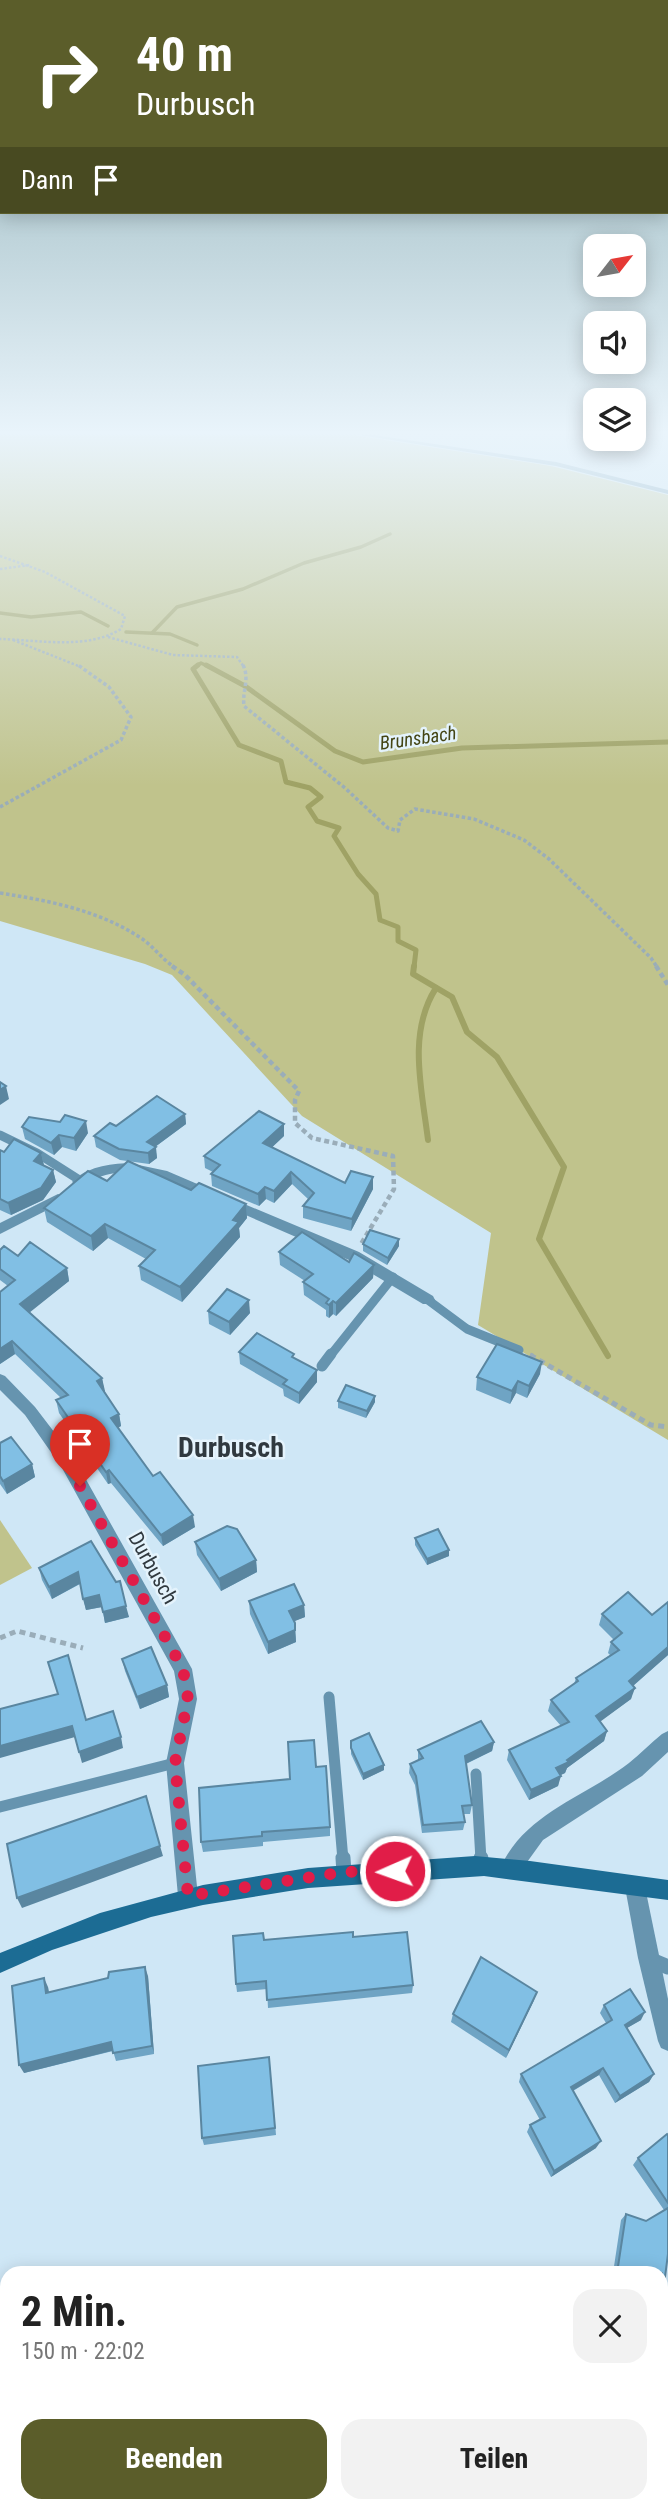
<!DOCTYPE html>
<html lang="de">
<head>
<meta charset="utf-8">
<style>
  :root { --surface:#fff; --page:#f2f2f2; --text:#222; --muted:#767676; --accent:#5b5d2a }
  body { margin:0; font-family:"Roboto Condensed",sans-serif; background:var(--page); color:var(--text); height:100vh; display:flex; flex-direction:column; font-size:26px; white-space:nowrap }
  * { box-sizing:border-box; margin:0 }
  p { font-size:23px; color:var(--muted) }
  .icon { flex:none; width:38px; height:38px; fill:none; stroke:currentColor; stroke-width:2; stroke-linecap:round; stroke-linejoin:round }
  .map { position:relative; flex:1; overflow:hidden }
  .side { position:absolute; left:0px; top:2266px; width:668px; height:247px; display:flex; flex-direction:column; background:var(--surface); border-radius:21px 21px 0 0; box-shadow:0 4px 18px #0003 }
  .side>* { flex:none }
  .top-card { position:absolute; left:0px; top:0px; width:668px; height:214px; box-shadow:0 4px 18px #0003; background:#5b5d2a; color:#fff; overflow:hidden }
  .needle { width:46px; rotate:59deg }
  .controls { position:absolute; left:583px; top:234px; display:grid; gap:14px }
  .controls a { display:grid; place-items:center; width:63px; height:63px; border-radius:14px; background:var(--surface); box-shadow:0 4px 18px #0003; font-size:35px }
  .pin { position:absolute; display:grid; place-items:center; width:60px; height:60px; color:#fff; margin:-72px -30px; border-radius:50% 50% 50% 0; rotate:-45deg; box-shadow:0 0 7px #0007 }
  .pin .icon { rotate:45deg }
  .me { position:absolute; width:77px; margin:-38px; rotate:268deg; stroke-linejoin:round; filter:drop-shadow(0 0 5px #0008) }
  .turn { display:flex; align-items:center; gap:24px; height:147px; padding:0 21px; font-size:32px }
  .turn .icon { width:91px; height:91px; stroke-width:2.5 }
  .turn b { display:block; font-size:49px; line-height:60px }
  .then { display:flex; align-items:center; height:66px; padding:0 21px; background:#0003; gap:14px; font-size:26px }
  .round { display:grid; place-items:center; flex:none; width:74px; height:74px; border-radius:21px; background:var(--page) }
  .summary { display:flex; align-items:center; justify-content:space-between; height:119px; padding:0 21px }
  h1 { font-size:42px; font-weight:700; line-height:52px }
  .button { display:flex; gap:14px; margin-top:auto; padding:14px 21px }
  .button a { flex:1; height:80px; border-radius:21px; background:var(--accent); color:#fff; font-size:28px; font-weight:700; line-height:80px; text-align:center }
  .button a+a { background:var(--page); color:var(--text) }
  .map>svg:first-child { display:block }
  .green { fill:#c0c38c }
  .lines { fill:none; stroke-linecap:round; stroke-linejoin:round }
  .stream-far2 { stroke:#9fa265; stroke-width:3.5 }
  .stream-far1 { stroke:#9fa265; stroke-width:5 }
  .stream { stroke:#9fa265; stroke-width:6 }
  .path-far3 { stroke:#9aadb9; stroke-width:2.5; stroke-dasharray:2.5 2; stroke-linecap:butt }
  .path-far2 { stroke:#9aadb9; stroke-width:3.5; stroke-dasharray:3.5 2.5; stroke-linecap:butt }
  .path-far1 { stroke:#9aadb9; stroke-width:4.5; stroke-dasharray:5 3.5; stroke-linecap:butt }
  .path { stroke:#9aadb9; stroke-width:5; stroke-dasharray:6 4.5; stroke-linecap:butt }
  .service-far2 { stroke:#6694af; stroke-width:9 }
  .service-far1 { stroke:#6694af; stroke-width:11 }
  .service { stroke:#6694af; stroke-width:15 }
  .minor { fill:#6694af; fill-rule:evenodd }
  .secondary { fill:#1c6c94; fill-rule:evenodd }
  .wall { fill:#6fa4c4 }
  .shaded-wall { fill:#5a86a0 }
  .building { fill:#81bfe4; stroke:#5a86a0; stroke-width:2 }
  .route { stroke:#e11d48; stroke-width:12; stroke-dasharray:0 21.6 }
  .labels { text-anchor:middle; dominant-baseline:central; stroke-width:5; stroke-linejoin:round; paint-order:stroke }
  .far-water-label { font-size:19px; font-style:italic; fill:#444515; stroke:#e4f3fc }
  .street-label { font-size:21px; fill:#30393f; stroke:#e4f3fc }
  .district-label { font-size:28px; font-weight:bold; fill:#30393f; stroke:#e4f3fc }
</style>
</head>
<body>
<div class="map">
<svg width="668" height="2512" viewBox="0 0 668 2512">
  <rect width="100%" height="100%" fill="#cfe7f6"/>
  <g class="green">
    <polygon points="0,435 353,435 551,466 668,495 668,1440 478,1325 491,1233 302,1116 172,975 145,964 0,921"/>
    <polygon points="0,1520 32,1568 0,1585"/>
    <polygon points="17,2506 623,2506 627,2512 16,2512"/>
  </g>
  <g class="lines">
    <g class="stream-far2">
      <polyline points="0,613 31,617 81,612 108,626"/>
      <polyline points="126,632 170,634 197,645"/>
      <polyline points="152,633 177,607 243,589 304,563 361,547 390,534"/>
      <polyline points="195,667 201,663 209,667"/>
    </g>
    <g class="stream-far1">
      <polyline points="198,665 193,669 239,745 281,761 286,782 310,788 321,797 308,807 317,821 339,828 334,836 358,874 376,894 380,920 398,927 398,941 416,950 414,967"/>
      <polyline points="206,665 245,686 335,751 363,762 462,748 668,742"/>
    </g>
    <g class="stream">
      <polyline points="414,966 413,974 452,997 467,1032 497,1057 564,1167 539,1239 608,1356"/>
      <path d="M428 1140C422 1090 407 1033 436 988"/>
    </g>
    <g class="path-far3">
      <path d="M0 556 45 572 125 616 121 629C87 650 39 640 0 639"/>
      <polyline points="0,569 30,565"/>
      <polyline points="108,637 173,655 237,657 244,667"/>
      <polyline points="13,640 81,667"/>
    </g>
    <g class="path-far2">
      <path d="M243 665C250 679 242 691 244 706L345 788 388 828 398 831 400 820 415 809 474 819 524 840 549 859 651 958 657 967"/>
      <polyline points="0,807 121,740 131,717 109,687 78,665"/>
      <path d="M0 893C50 901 98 910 141 938 153 946 162 959 174 967"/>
    </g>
    <g class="path-far1">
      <polyline points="172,966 185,975 299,1091 295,1100 295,1123 312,1138 393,1156 394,1189 361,1244"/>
      <polyline points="656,966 668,985"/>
      <polyline points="530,1355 533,1356"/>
    </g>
    <g class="path">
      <polyline points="530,1355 651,1425 668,1427"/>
      <polyline points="0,1638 17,1631 83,1648"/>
    </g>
    <g class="service-far2">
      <polyline points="0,1135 37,1153 81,1181"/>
      <polyline points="428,1300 467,1329 519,1350"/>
      <polyline points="330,1356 393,1277"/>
    </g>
    <g class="service-far1">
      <polyline points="322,1366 331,1354"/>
      <polyline points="329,1697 343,1860"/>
      <polyline points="476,1774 481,1860"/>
      <polyline points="0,1807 175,1763"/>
    </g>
    <g class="service">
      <polyline points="343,1858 344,1873"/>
      <polyline points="481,1858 481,1866"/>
      <polyline points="649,1959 668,1967"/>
    </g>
    <g class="minor">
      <polygon points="360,435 374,435 556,462 668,490 668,494 556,466"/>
      <path d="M129 1163 167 1171 216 1192 218 1195 211 1200C177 1189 147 1166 110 1174 98 1176 90 1183 79 1187L72 1182C86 1167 109 1164 129 1163Z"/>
      <polygon points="58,1194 63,1196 65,1199 63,1202 0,1234 0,1223"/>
      <polygon points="230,1198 359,1252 433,1296 435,1300 433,1304 423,1304 349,1260 225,1206 223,1203"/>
      <polygon points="0,1374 5,1376 35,1407 74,1458 192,1669 197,1699 184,1763 198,1896 195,1903 188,1906 181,1903 178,1896 166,1763 179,1699 174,1671 62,1468 25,1415 0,1390"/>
      <path d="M668 1731V1752L642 1776 543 1840 517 1876 510 1879 503 1876 500 1869C523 1814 585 1797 629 1763 640 1754 651 1743 662 1734Z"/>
      <polygon points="635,1877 642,1880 645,1887 668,1999 668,2051 661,2048 658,2041 638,1958 625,1887 628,1880"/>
    </g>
    <polygon class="secondary" points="475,1856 530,1861 668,1880 668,1900 484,1876 308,1888 203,1905 151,1917 52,1950 0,1973 0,1953 100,1913 203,1885 308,1868"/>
  </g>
  <g class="wall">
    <polygon points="185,1114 186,1124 155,1147 157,1158 149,1164 120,1160 96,1147 94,1136"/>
    <polygon points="22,1127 88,1133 76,1151 62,1147 54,1155 25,1139"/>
    <polygon points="284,1136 272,1147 345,1183 373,1189 351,1231 303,1218 303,1206 308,1199 292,1184 274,1203 266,1199 259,1206 212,1186 211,1174 213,1172 205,1168 204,1156"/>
    <polygon points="0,1150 4,1152 41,1153 44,1165 53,1170 56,1182 43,1200 11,1215 0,1210"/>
    <polygon points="107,1181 191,1190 246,1204 247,1218 239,1228 240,1237 182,1302 141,1280 139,1266 146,1259 108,1238 93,1251 47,1222 44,1208"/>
    <polygon points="363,1244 399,1246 387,1265 363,1251"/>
    <polygon points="0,1250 18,1256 67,1268 69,1281 29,1312 102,1378 104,1391 119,1414 121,1426 118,1428 153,1476 195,1527 163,1546 111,1483 108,1484 59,1413 56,1400 61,1398 15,1354 0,1364 8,1286 0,1280"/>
    <polygon points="279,1252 374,1265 373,1278 336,1316 333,1314 329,1318 326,1316 326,1310 304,1295 303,1282 305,1281 280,1265"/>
    <polygon points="208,1311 250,1313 230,1335 209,1324"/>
    <polygon points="239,1352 295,1359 317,1382 299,1404 284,1396 283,1389 240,1364"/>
    <polygon points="540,1374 527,1398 516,1393 510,1404 476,1390 477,1377"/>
    <polygon points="338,1401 375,1402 366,1418 338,1408"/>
    <polygon points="0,1443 32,1464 35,1477 7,1494 0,1484"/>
    <polygon points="415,1538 449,1556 427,1565 415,1545"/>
    <polygon points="91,1541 129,1617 105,1623 102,1607 86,1610 80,1584 52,1599 42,1580 39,1568"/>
    <polygon points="195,1542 256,1560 257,1572 221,1591 197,1555"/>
    <polygon points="249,1601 304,1605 305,1617 294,1621 296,1642 268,1654 250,1614"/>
    <polygon points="602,1614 668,1655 633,1686 631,1699 600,1721 607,1731 604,1741 567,1768 565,1773 560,1775 558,1786 529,1800 507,1760 509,1750 561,1726 548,1711 551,1700 574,1684 576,1678 610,1655 608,1653 611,1642 614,1640 599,1625"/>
    <polygon points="122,1659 167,1685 169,1697 140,1709 125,1671"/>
    <polygon points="351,1741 384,1770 363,1780 351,1754"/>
    <polygon points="494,1742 492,1751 466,1764 472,1805 470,1814 464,1814 465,1822 463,1830 422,1833 415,1785 409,1773 410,1764 418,1760 418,1750"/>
    <polygon points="316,1767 330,1827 330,1836 263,1842 263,1846 203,1852 201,1842 290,1779"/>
    <polygon points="353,1937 413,1985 412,1993 268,2008 267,1989 237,1992 236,1984 264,1940"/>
    <polygon points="148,1976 154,2054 116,2061 113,2051 24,2073 48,1987 49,1992"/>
    <polygon points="534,2000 506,2058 451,2022 453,2014"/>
    <polygon points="604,2005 641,2020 627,2028 654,2074 649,2082 615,2103 599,2075 573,2091 596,2148 551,2177 527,2132 530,2125 540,2120 519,2082 521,2074 606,2023 600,2013"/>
    <polygon points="270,2065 276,2135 204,2145 202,2138"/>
    <polygon points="668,2135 668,2254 662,2300 663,2327 662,2328 662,2273 613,2273 621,2220 626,2214 646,2221 664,2210 633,2165 638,2158"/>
  </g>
  <g class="shaded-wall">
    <polygon points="6,1086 9,1099 0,1105 0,1090"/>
    <polygon points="185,1114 186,1124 148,1152 147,1142"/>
    <polygon points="86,1121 88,1133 76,1151 74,1138"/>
    <polygon points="284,1124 284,1136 264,1155 263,1143"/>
    <polygon points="59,1135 62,1147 54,1155 51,1143"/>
    <polygon points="156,1147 157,1158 149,1164 148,1153"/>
    <polygon points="41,1153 44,1166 34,1161"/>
    <polygon points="53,1170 56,1182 43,1200 11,1215 8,1203"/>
    <polygon points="291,1172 292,1184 274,1203 274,1191"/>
    <polygon points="373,1177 373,1189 351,1231 352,1219"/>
    <polygon points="265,1187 266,1199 259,1206 258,1194"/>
    <polygon points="246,1204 247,1218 239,1228 240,1237 182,1302 180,1287"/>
    <polygon points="105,1224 108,1238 93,1251 91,1236"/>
    <polygon points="399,1239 399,1246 387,1265 388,1258"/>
    <polygon points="374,1265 373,1278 336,1316 336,1303"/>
    <polygon points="67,1268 69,1281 24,1317 20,1304"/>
    <polygon points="249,1300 250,1313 230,1335 229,1322"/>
    <polygon points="333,1301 333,1314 329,1318 329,1305"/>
    <polygon points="12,1341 15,1354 0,1364 0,1349"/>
    <polygon points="542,1362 540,1374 527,1398 529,1386"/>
    <polygon points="317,1370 317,1382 299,1404 299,1393"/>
    <polygon points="102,1378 105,1391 99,1393 97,1381"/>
    <polygon points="518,1381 516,1393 510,1404 512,1391"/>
    <polygon points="375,1396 375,1402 366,1418 367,1411"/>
    <polygon points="119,1414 121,1426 113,1430 111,1418"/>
    <polygon points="32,1464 35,1477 7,1494 3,1481"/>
    <polygon points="109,1470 111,1483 108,1484 106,1472"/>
    <polygon points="193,1515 195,1527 163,1546 161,1535"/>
    <polygon points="449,1550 449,1556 427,1565 427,1559"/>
    <polygon points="256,1560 257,1572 221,1591 219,1579"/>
    <polygon points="78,1572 81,1583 52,1599 49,1587"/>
    <polygon points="99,1595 102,1607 86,1610 83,1599"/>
    <polygon points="304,1605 305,1617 290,1623 289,1611"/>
    <polygon points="126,1606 129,1617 105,1623 103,1612"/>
    <polygon points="295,1623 296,1642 268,1654 268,1642"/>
    <polygon points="668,1647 668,1655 626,1692 629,1681"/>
    <polygon points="167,1685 169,1697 140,1709 137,1697"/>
    <polygon points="635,1688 631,1699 593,1727 596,1716"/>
    <polygon points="72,1726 75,1737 0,1758 0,1746"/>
    <polygon points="607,1731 604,1741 567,1768 565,1773 553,1779 556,1768"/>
    <polygon points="121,1737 123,1748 82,1763 79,1752"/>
    <polygon points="494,1742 492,1751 463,1765 465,1756"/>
    <polygon points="384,1765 384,1770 363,1780 363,1774"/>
    <polygon points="561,1776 558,1786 529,1800 531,1790"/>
    <polygon points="160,1846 163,1856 22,1908 17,1898"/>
    <polygon points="145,1967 148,1976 154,2054 152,2046"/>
    <polygon points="44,1978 48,1987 50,2002 46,1993"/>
    <polygon points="537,1992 534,2000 506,2058 509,2050"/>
    <polygon points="645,2012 641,2020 620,2032 625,2025"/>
    <polygon points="111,2042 115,2050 24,2073 19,2065"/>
    <polygon points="603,2068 599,2075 567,2094 571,2087"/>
    <polygon points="654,2074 649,2082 615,2103 620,2096"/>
    <polygon points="601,2141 596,2148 551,2177 554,2171"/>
  </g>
  <g class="building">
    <polygon points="0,1082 6,1086 0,1090"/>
    <polygon points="157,1096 185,1114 147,1142 156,1147 148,1153 119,1149 94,1136 110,1123 116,1126"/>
    <polygon points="259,1111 284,1124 263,1143 345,1183 351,1171 373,1177 352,1219 303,1206 314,1193 291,1172 274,1191 265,1187 258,1194 211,1174 220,1165 204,1156"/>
    <polygon points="65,1115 86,1121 74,1138 59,1135 51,1143 22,1127 29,1117 60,1122"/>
    <polygon points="14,1139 41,1153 34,1161 53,1170 41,1188 8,1203 0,1199 0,1150 4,1152"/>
    <polygon points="128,1161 191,1190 199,1183 246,1204 233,1220 239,1222 180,1287 139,1266 155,1250 105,1224 91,1236 44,1208 88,1171 107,1181"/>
    <polygon points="370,1230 399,1239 388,1258 363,1244"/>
    <polygon points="302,1232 349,1262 354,1253 374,1265 336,1303 333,1301 329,1305 326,1303 329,1299 303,1282 313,1274 279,1252"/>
    <polygon points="30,1242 67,1268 20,1304 102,1378 97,1381 119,1414 111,1418 153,1476 160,1472 193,1515 161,1535 109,1470 106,1472 56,1400 68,1395 12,1341 0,1349 0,1292 15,1280 0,1269 0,1250 4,1246 18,1256"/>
    <polygon points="227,1289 249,1300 229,1322 208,1311"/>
    <polygon points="257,1333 294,1354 292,1357 317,1370 299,1393 283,1384 287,1380 239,1352"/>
    <polygon points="497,1344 542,1362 529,1386 518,1381 512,1391 477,1377"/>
    <polygon points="346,1385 375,1396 367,1411 338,1401"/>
    <polygon points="11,1437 32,1464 3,1481 0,1476 0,1443"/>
    <polygon points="227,1526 237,1529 256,1560 219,1579 195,1542"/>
    <polygon points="438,1529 449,1550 427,1559 415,1538"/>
    <polygon points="91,1541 116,1582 120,1581 126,1606 103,1612 99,1595 83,1599 78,1572 49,1587 39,1568"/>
    <polygon points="294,1584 304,1605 289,1611 295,1623 295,1630 268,1642 249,1601"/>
    <polygon points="628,1592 652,1615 668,1602 668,1647 629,1681 635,1688 596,1716 607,1731 567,1760 569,1762 556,1768 561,1776 531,1790 509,1750 569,1722 551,1700 578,1681 576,1678 619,1650 611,1642 622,1633 602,1614"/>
    <polygon points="151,1647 167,1685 137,1697 122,1659"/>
    <polygon points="68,1655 86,1720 113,1711 121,1737 79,1752 72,1726 0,1746 0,1709 58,1694 48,1662"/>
    <polygon points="481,1721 494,1742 465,1756 472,1805 462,1806 465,1822 423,1825 416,1776 410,1764 423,1758 418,1750"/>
    <polygon points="369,1733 384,1765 363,1774 351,1748 351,1741"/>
    <polygon points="314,1740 316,1767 326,1766 330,1827 262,1832 262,1836 201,1842 199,1788 290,1779 288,1742"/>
    <polygon points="146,1796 160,1846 17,1898 7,1844"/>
    <polygon points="353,1932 353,1937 407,1932 413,1985 267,2000 266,1981 236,1984 233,1936 263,1933 264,1940"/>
    <polygon points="481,1957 537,1992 509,2050 453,2014"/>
    <polygon points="145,1967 152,2046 113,2053 111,2042 19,2065 12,1986 44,1978 46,1993 108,1978 109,1972"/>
    <polygon points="630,1989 645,2012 625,2025 654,2074 620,2096 603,2068 571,2087 601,2141 554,2171 530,2125 545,2117 521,2074 612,2020 604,2005"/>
    <polygon points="269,2057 275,2128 202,2138 198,2066"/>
    <polygon points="667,2134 668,2135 668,2203 638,2158"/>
    <polygon points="668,2208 668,2254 662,2300 667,2302 663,2327 662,2326 662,2273 617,2273 626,2214 646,2221"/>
    <polygon points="662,2354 668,2362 668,2467 662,2476"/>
  </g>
  <linearGradient id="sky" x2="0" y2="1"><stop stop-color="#8badb4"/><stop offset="0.55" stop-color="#e9f4fb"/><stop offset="1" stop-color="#e9f4fb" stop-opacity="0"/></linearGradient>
  <rect width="668" height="786" fill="url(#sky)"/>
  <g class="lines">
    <polyline class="route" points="80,1486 183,1669 188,1699 175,1763 188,1896 344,1872 395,1871"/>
  </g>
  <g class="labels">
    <g class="far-water-label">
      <text transform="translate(418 738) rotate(-8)">Brunsbach</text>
    </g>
    <g class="street-label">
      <text transform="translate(153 1568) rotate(61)">Durbusch</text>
    </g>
    <g class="district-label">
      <text x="231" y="1447">Durbusch</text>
    </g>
  </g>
</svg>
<div class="controls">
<a><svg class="needle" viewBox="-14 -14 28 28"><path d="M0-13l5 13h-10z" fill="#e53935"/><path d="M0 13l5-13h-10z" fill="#767676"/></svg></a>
<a><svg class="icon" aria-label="sound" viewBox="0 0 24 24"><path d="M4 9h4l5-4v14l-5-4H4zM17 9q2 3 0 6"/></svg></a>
<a><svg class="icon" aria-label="layers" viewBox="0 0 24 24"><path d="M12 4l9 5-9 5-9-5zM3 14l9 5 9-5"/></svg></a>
</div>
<div class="pin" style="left:80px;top:1486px;background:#d93025"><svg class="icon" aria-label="arrive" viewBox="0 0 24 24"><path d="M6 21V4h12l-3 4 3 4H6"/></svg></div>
<svg class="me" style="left:395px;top:1871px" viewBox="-20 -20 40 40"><circle r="17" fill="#e11d48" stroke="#fff" stroke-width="3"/><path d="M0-11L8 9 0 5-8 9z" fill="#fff"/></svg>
<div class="top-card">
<div class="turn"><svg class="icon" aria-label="right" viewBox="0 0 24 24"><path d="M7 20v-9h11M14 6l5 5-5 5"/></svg><div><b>40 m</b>Durbusch</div></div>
<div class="then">Dann<svg class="icon" aria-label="arrive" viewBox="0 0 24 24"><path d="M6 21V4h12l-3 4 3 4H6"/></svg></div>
</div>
<section class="side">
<div class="summary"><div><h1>2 Min.</h1><p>150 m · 22:02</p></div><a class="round"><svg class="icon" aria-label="close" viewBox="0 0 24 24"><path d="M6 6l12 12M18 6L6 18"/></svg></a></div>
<div class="button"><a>Beenden</a><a>Teilen</a></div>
</section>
</div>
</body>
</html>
